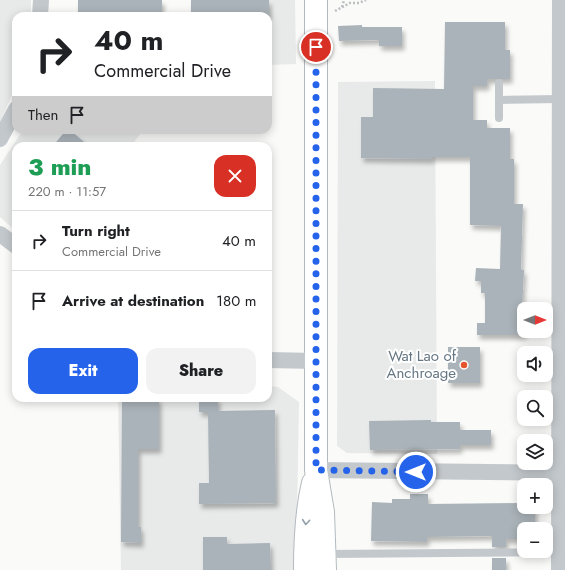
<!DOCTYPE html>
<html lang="en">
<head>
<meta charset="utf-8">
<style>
  :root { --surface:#fff; --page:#f2f2f2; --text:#202124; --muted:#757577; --line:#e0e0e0; --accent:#2563eb }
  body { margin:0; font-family:Jost,sans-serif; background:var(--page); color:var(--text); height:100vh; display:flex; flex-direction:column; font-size:15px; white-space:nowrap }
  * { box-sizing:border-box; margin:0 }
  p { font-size:13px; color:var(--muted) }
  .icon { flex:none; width:22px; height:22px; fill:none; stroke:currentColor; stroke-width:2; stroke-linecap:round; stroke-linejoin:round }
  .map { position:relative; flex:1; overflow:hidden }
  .details { position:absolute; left:12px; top:142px; width:260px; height:260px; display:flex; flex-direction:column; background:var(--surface); border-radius:12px; box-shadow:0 2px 10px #0003 }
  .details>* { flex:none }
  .hud { position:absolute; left:12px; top:12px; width:260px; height:122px; border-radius:12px; box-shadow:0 2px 10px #0003; background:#fff; color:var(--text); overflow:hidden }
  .needle { width:26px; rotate:90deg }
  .fabs { position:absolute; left:517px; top:302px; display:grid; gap:8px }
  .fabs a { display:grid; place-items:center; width:36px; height:36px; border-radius:8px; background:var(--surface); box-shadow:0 2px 10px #0003; font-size:20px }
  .pin { position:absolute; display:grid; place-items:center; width:34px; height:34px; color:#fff; margin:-17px; border:2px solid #fff; border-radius:50%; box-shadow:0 1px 4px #0007 }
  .me { position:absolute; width:44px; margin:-22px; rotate:270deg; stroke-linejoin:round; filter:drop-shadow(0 0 3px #0008) }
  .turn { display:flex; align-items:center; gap:14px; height:84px; padding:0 16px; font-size:18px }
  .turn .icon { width:52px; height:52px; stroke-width:2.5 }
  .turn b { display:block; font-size:28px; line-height:34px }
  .then { display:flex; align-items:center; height:38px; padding:0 16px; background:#0003; gap:8px; font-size:15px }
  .round { display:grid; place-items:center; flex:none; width:42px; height:42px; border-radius:12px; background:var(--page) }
  .overview { display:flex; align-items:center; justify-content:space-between; height:68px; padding:0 16px }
  h1 { font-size:24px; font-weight:800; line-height:30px; color:#1e9e55 }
  .primary-button { display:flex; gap:8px; margin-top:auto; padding:8px 16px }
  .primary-button a { flex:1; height:46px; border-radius:12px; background:var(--accent); color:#fff; font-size:16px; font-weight:800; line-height:46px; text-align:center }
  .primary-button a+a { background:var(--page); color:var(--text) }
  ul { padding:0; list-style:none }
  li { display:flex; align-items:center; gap:12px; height:60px; padding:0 16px; border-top:1px solid var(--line) }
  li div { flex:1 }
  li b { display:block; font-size:15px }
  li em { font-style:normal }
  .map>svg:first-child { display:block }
  .built { fill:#e8e9e9 }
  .building { fill:#aab3b9; filter:url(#shadow) }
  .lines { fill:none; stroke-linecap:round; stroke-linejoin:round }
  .secondary-casing { stroke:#b3babf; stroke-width:24 }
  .path { stroke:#bbbfc2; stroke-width:2.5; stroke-dasharray:2 2; stroke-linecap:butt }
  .service { stroke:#c3c8cc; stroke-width:8 }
  .minor { stroke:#c3c8cc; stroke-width:16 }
  .secondary { stroke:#fff; stroke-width:22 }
  .oneway { stroke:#939fa8 }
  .route { stroke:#2563eb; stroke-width:7; stroke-dasharray:0 12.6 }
  .poi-dot { fill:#e4572e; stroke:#fff; stroke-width:1.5 }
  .labels { text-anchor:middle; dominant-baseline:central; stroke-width:4; stroke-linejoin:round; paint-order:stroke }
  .poi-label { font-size:15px; fill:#657683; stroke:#fff; text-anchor:end }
</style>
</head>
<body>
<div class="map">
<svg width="565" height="570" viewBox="0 0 565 570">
  <defs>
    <filter id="shadow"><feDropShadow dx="2.5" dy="4.5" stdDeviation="2" flood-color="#0004"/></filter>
  </defs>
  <rect width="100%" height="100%" fill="#fafaf8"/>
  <g class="built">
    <polygon points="0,0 31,0 31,16 16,16 16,85 0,123"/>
    <polygon points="192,0 295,0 296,64 268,65 268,16"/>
    <polygon points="435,81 437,454 347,453 337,446 338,82"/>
    <polygon points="23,130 143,130 131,146 16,146 16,231 0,217 0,165"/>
    <polygon points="268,386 278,387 299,402 296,570 121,570 118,398 268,398"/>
  </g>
  <g class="building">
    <rect x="78" y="0" width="84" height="16"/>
    <rect x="191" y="0" width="78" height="16"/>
    <polygon points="445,22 505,22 505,50 510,50 510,79 487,79 487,86 473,86 473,120 487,120 487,128 510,128 510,159 514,159 514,204 523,204 521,270 524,270 522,311 524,311 524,335 477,335 477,323 485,323 485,293 481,293 481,281 475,281 476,268 500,269 501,226 470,225 470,157 432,157 432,159 361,158 361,117 373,117 373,88 444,89"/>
    <polygon points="362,25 362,27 402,27 402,46 379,46 379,40 339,41 338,26"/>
    <polygon points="66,130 70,130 89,146 53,146"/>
    <rect x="448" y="347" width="32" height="36"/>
    <polygon points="122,398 159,398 159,449 138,449 138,527 141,527 141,543 121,542"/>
    <polygon points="199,398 218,398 218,411 275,410 276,503 199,504 199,483 209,483 208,412 199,412"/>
    <polygon points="431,420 431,422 460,422 460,430 491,430 491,445 460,445 460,449 370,450 369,421"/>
    <polygon points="410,494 428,494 428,504 524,503 524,507 535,507 535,529 524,529 524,539 506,539 506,547 492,547 492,536 427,537 427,542 371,541 372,502 392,503 392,499 410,499"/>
    <polygon points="203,537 227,537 227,544 270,543 271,570 203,570"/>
    <rect x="492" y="558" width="14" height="12"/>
  </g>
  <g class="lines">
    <g class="secondary-casing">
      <g id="secondary">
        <polyline points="316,0 316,470 323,512 325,570"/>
        <path d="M305 570C305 540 306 512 313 483"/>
      </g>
    </g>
    <g class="path">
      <polyline points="342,7 344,0"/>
      <polyline points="335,11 350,3 359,3 366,0"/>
    </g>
    <g class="service">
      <polyline points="499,83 499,100"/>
      <polyline points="499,118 499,100 560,99"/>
      <polyline points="326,554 559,552"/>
    </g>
    <g class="minor">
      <polyline points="40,16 41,0"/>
      <polyline points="0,139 16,109"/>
      <polyline points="0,234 16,246"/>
      <polyline points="268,360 316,361"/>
      <polyline points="316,470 565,473"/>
      <polyline points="559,570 560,0"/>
    </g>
    <use href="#secondary" class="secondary"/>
  </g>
  <defs><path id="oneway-chevron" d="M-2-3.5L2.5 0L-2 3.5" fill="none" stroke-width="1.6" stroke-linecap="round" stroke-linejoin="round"/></defs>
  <use class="oneway" href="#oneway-chevron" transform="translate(306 522) rotate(95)"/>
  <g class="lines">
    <polyline class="route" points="316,47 316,470 416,472"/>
  </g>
  <circle class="poi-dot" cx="464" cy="365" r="4"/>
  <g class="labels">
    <g class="poi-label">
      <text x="456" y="356">Wat Lao of<tspan x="456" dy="17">Anchroage</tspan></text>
    </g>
  </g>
</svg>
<div class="fabs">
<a><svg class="needle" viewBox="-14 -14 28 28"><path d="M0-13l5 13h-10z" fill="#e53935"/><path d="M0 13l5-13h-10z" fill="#757577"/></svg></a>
<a><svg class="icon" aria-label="sound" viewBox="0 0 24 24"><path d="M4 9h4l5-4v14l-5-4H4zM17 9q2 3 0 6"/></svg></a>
<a><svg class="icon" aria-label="search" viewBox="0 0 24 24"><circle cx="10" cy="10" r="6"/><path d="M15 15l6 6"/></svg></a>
<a><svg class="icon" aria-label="layers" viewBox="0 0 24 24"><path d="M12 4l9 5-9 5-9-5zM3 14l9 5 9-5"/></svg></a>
<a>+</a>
<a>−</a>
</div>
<div class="pin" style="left:316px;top:47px;background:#d93025"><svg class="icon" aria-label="arrive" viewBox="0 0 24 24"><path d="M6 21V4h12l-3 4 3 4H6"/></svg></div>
<svg class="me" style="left:416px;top:472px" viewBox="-20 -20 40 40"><circle r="17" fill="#2563eb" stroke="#fff" stroke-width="3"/><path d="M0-11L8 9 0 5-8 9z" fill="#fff"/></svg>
<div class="hud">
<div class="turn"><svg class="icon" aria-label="right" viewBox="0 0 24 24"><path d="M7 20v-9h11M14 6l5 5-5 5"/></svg><div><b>40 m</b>Commercial Drive</div></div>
<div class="then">Then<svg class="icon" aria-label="arrive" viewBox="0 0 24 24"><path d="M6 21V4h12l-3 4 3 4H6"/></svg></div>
</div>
<section class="details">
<div class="overview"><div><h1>3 min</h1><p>220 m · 11:57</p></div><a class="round" style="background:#d93025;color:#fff"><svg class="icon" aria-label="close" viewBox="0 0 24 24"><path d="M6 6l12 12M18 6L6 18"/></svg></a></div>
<ul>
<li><svg class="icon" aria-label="right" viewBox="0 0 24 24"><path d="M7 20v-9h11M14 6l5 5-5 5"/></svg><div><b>Turn right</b><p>Commercial Drive</p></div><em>40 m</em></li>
<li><svg class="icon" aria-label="arrive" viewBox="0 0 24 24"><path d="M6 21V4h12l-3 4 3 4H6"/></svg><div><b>Arrive at destination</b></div><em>180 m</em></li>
</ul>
<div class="primary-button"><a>Exit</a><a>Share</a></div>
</section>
</div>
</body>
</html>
